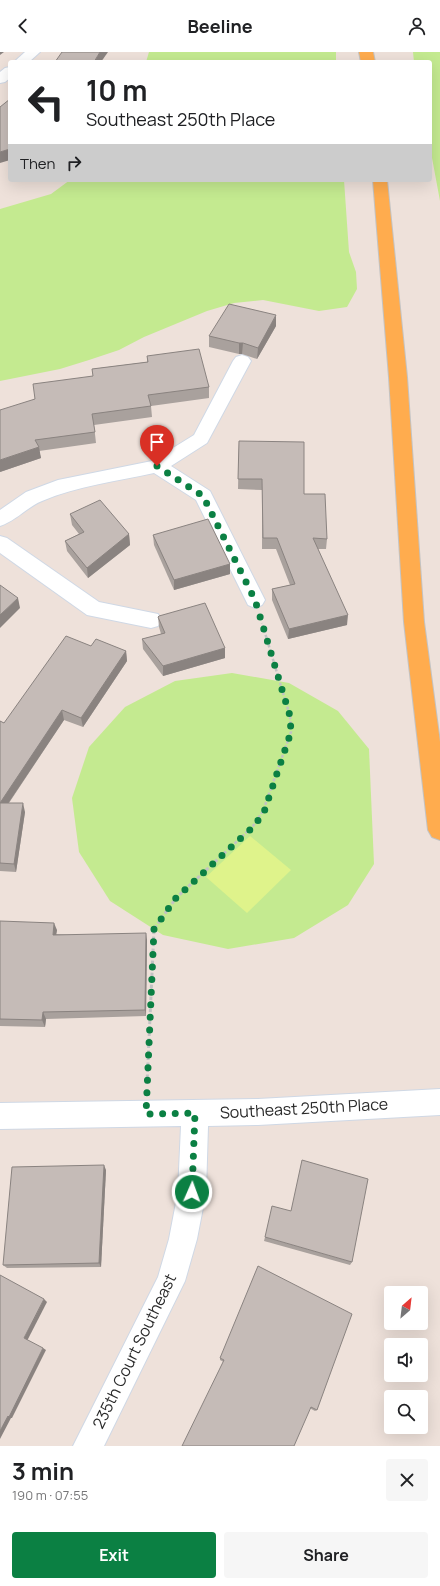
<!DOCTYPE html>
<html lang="en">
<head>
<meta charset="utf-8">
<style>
  :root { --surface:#fff; --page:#f6f6f6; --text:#202124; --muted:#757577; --accent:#0b8043 }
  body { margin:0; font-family:Manrope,sans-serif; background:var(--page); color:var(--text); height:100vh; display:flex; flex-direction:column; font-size:15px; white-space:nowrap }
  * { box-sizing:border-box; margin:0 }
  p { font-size:13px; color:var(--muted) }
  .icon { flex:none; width:22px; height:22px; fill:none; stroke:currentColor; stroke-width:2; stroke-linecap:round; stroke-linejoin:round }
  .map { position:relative; height:1394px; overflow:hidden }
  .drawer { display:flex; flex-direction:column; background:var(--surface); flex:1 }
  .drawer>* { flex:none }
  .banner { position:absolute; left:8px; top:8px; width:424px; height:122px; border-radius:4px; box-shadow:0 4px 16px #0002; background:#fff; color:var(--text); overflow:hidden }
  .needle { width:26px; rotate:28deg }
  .fabs { position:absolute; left:384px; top:1234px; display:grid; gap:8px }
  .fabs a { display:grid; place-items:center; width:44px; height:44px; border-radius:4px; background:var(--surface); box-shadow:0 4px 16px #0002; font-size:20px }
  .pin { position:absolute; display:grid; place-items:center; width:34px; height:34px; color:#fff; margin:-41px -17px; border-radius:50% 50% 50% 0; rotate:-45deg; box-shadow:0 0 4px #0007 }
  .pin .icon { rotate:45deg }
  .me { position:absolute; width:44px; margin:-22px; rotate:2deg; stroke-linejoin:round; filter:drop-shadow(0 0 3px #0008) }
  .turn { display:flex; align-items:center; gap:14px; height:84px; padding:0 12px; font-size:18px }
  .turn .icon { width:52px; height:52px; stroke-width:2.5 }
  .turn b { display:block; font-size:28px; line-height:34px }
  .then { display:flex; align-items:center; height:38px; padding:0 12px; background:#0003; gap:8px; font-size:15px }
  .round { display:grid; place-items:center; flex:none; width:42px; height:42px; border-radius:4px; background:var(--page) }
  .overview { display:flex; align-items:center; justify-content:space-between; height:68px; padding:0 12px }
  h1 { font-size:24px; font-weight:700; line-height:30px }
  .cta { display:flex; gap:8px; margin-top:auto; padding:8px 12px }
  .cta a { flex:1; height:46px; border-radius:4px; background:var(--accent); color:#fff; font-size:16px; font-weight:700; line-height:46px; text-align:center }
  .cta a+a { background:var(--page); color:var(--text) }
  header { display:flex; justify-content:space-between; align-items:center; height:52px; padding:0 12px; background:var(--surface); font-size:18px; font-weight:700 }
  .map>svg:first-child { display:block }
  .green { fill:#c4ea90 }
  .pitch { fill:#dff38b }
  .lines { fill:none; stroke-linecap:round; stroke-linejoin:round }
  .minor-casing { stroke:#cfd8e5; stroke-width:2 }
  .major-casing { stroke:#c3c3c3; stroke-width:2 }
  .path-far1 { stroke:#c3c3c3; stroke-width:2.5; stroke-dasharray:3 2; stroke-linecap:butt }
  .path { stroke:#c3c3c3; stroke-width:3; stroke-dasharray:3.5 2.5; stroke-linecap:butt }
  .minor { fill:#fff; fill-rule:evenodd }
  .major { fill:#ffac4e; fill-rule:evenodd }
  .wall { fill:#a9a19d }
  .shaded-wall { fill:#8a8380 }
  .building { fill:#c5bbb7; stroke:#8a8380 }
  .route { stroke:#0b8043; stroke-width:7; stroke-dasharray:0 12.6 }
  .labels { text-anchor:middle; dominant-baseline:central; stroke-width:3; stroke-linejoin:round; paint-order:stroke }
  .near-street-label { font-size:16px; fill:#2a2a2a; stroke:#fff }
</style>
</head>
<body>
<header><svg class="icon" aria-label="back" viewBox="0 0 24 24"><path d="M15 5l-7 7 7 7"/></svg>Beeline<svg class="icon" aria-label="person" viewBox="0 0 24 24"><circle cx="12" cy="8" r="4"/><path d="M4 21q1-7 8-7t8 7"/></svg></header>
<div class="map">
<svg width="440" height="1394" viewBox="0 0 440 1394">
  <rect width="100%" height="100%" fill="#eee1da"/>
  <g class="green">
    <polygon points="149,0 336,0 336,10 146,10"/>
    <polygon points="413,0 440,0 440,149 430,95 430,10 414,10"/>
    <polygon points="70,128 344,128 349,200 356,220 357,237 347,255 319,259 263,248 234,251 207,259 144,285 119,298 89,308 60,317 0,329 0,157 51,142"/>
    <polygon points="232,621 289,631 338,659 369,697 374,812 348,853 294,886 228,897 163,883 110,849 79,800 72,746 89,695 125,655 175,629"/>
  </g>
  <polygon class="pitch" points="250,784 291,818 247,861 206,825"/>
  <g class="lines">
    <g class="minor-casing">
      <g id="minor">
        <polygon points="25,0 40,0 29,10 14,10"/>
        <polygon points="10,15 10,26 5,30 0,31 0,20 5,16"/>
        <path d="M242 303 248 305 251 309 207 391 171 414 210 439 265 548 262 553 255 556 248 553 196 448 154 421C117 429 77 434 42 449 27 455 16 469 0 474V458L26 440 58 428 152 409 194 383 233 309 236 305Z"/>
        <polygon points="0,484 7,486 99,550 158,562 161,568 158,574 151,576 87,563 0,501"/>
        <polygon points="440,1037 440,1063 258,1073 208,1074 206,1140 197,1187 185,1229 104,1394 73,1394 158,1225 169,1187 178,1140 181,1074 0,1077 0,1051 258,1047"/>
      </g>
    </g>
    <g class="major-casing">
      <g id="major">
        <polygon points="359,0 373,0 375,10 361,10"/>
        <polygon points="373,128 387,128 407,325 424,570 440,690 440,788 432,785 428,778 404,570 389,325"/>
      </g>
    </g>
    <polyline class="path-far1" points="231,795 253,774 263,759 291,680 290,664 262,571"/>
    <polyline class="path" points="147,1032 154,877 176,846 232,794"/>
    <use href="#minor" class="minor"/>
    <use href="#major" class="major"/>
  </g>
  <g class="wall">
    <polygon points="276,274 257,307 242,302 239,302 209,295 209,284"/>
    <polygon points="147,304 209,335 209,346 151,354 152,365 94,373 96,391 39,399 41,406 0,420 35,347 93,324 92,317 147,310"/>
    <polygon points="239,389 304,442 327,487 326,497 318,497 347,573 288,587 272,548 272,537 290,533 276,497 262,497 262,438 238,437"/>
    <polygon points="70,462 129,482 130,493 88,526 67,499 65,489 79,482 72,473"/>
    <polygon points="153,483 230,512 230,522 174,538 154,493"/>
    <polygon points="158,565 225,596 225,606 163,624 143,597 142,587 161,582 159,575"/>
    <polygon points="91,594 126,599 127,609 83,675 64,668 9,751 25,760 16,820 0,819 0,669 4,671"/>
    <polygon points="0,869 57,878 56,882 147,888 146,964 46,967 45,975 0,974"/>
    <polygon points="106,1118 101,1215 7,1216 3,1213"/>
    <polygon points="265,1185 352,1210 350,1213 264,1189"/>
    <polygon points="220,1306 317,1358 315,1359 220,1308"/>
  </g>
  <g class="shaded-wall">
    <polygon points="0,0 4,0 0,3"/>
    <polygon points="100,0 108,0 101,10 94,10"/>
    <polygon points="10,97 10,108 0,111 0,100"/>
    <polygon points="276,263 276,274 257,307 258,296"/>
    <polygon points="239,291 243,291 242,302 239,302"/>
    <polygon points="39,395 41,406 0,420 0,408"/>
    <polygon points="129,482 130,493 88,526 87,516"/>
    <polygon points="230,512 230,522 174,538 174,528"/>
    <polygon points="18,546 20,556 0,576 0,563"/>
    <polygon points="348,563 347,573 288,587 289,577"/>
    <polygon points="225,596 225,606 163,624 163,614"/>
    <polygon points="126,599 127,609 83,675 81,666"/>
    <polygon points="62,658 64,668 3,759 0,751"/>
    <polygon points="23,751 25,760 16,820 14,812"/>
    <polygon points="54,871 57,878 55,890 53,883"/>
    <polygon points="146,881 147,888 146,964 145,958"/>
    <polygon points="43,960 46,967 45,975 42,968"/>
    <polygon points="104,1113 106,1118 101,1215 99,1211"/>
    <polygon points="44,1247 47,1250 27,1289 24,1286"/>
    <polygon points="43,1296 46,1298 12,1366 11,1366 0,1387 0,1379"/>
  </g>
  <g class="building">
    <polygon points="62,0 100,0 94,10 55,10"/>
    <polygon points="10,47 10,97 0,100 0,55"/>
    <polygon points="229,252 276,263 258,296 243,291 239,291 209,284"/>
    <polygon points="199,297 209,335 148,343 151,354 92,362 95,380 35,388 39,395 0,408 0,358 35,347 33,332 93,324 92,317 148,310 147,304"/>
    <polygon points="239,389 304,390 304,442 325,442 327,487 313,486 348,563 289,577 272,537 295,532 277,486 263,486 262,427 238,427"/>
    <polygon points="100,448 129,482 87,516 65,489 84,480 70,462"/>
    <polygon points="208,467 230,512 174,528 153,483"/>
    <polygon points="0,533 18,546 0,563"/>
    <polygon points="205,551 225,596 163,614 142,587 165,581 158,565 159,564"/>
    <polygon points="66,584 91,594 96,587 126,599 81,666 62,658 0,751 23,751 14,812 0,811 0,669 4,671"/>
    <polygon points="0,869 54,871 53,883 146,881 145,958 43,960 42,968 0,967"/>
    <polygon points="302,1108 368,1127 352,1210 265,1185 272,1154 291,1159"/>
    <polygon points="104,1113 99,1211 3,1213 12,1115"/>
    <polygon points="258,1214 352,1262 317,1358 311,1355 294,1394 182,1394 224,1308 220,1306"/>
    <polygon points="0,1223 44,1247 24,1286 43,1296 9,1365 8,1364 0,1379"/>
  </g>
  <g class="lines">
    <polyline class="route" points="157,414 203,444 255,548 290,664 291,680 264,760 254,774 176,846 154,877 146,1062 195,1061 192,1140"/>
  </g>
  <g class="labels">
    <g class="near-street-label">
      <text transform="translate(304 1056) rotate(-3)">Southeast 250th Place</text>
      <text transform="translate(134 1299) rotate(-64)">235th Court Southeast</text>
    </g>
  </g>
</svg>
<div class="fabs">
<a><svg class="needle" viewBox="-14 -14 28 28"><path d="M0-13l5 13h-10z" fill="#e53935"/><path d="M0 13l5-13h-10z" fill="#757577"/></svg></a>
<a><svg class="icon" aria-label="sound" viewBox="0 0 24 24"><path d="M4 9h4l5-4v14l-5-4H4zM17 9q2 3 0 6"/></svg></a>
<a><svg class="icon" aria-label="search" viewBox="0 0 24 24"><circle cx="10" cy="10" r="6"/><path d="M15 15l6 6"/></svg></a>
</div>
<div class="pin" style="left:157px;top:414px;background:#d93025"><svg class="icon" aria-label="arrive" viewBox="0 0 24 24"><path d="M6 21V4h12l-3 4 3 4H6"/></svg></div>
<svg class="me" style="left:192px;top:1140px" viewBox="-20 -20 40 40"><circle r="17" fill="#0b8043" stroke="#fff" stroke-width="3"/><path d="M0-11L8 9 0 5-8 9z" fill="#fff"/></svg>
<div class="banner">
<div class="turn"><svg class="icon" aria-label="left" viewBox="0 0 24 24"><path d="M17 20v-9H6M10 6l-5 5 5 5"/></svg><div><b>10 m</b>Southeast 250th Place</div></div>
<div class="then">Then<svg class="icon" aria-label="right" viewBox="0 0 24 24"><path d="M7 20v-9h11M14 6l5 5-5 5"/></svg></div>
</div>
</div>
<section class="drawer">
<div class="overview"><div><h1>3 min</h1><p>190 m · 07:55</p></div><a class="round"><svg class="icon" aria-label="close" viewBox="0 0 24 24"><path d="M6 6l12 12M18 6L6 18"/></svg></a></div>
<div class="cta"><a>Exit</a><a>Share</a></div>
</section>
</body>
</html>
